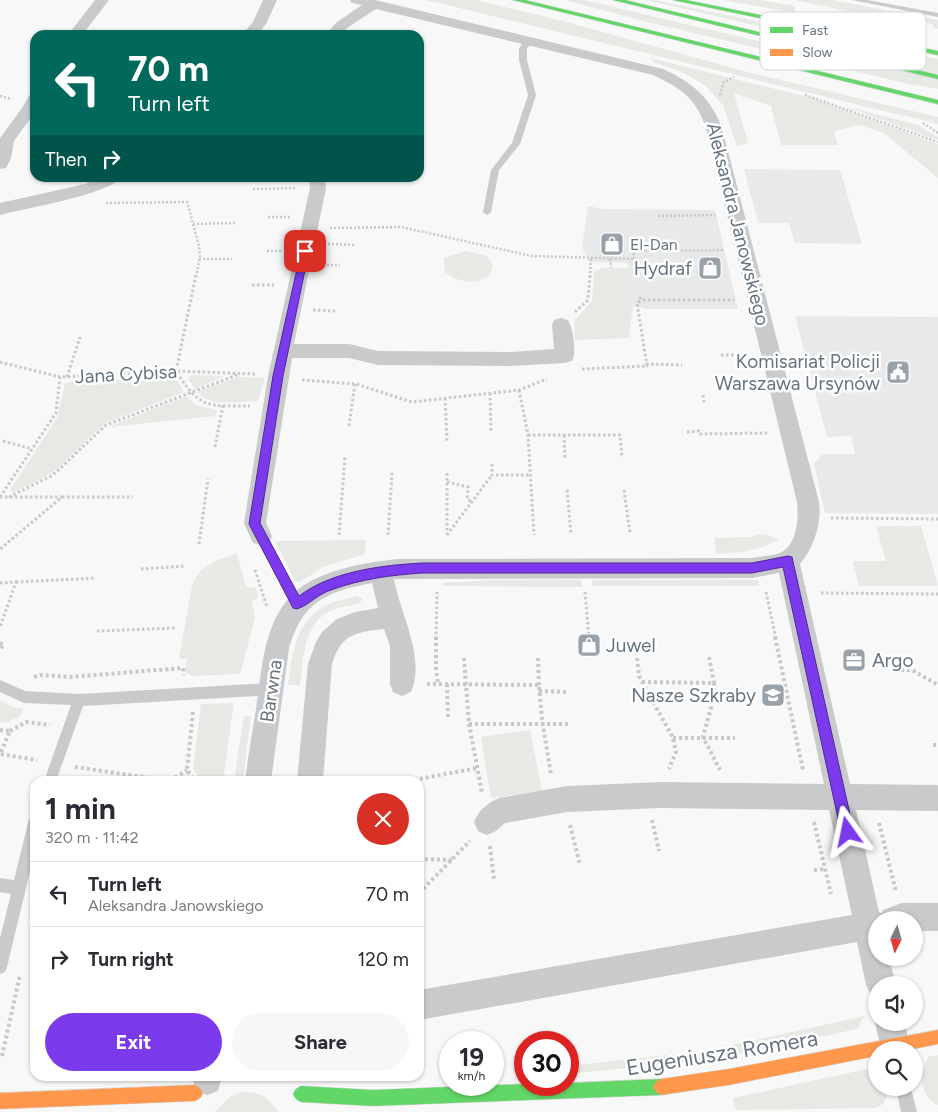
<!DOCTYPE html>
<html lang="en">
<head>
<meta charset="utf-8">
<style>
  :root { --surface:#fff; --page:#f7f7f7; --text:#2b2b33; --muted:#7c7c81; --line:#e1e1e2; --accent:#7c3aed }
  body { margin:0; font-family:Figtree,sans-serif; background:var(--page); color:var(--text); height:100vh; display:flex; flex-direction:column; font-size:19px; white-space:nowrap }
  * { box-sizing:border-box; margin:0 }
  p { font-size:16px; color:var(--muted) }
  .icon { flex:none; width:28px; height:28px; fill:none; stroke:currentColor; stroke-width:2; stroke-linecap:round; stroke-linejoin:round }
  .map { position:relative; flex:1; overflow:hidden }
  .details { position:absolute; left:30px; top:776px; width:394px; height:305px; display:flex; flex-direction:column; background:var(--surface); border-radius:15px; box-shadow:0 1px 4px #0004 }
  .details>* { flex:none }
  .top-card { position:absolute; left:30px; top:30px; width:394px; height:152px; border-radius:15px; box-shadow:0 1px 4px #0004; background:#00695c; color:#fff; overflow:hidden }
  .needle { width:32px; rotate:185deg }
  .controls { position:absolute; left:868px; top:911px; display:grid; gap:10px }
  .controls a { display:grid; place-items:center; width:55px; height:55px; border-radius:50%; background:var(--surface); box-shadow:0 1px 4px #0004; font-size:25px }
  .speed { position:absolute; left:439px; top:1031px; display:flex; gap:10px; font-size:25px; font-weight:700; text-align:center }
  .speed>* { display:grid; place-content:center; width:65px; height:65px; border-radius:50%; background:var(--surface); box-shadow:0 1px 4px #0004; line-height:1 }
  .speed small { font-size:12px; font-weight:400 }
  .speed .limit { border:8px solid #d22; background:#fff; color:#111 }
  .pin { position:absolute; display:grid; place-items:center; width:42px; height:42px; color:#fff; margin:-21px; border-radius:10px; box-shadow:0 2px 8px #0006 }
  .me { position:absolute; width:55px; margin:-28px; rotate:348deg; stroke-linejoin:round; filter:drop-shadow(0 0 4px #0008) }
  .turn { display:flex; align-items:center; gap:18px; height:105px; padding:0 15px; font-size:22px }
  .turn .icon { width:65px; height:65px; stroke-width:2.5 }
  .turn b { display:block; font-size:35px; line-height:42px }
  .then { display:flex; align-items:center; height:48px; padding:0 15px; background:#0003; gap:10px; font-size:19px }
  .round { display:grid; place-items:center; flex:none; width:52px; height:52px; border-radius:26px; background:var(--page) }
  .overview { display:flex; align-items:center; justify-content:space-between; height:85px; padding:0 15px }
  h1 { font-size:30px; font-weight:700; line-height:38px }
  .primary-button { display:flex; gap:10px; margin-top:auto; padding:10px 15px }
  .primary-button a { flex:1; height:58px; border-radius:30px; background:var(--accent); color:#fff; font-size:20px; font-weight:700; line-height:58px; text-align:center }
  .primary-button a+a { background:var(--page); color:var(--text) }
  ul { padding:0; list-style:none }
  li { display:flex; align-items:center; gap:15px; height:65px; padding:0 15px; border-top:1px solid var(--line) }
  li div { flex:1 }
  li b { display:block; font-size:19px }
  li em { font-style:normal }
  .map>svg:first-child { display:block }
  .built { fill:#e8eae9 }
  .green { fill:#e7e9e5 }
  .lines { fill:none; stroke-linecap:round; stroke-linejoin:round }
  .fast-casing { stroke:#d4d5d6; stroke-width:1 }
  .slow-casing { stroke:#d4d5d6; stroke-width:1 }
  .path-far2 { stroke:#c7c8c9; stroke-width:2.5; stroke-dasharray:2 2; stroke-linecap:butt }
  .path-far1 { stroke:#c7c8c9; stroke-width:3; stroke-dasharray:2.5 2.5; stroke-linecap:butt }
  .path { stroke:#c7c8c9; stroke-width:4; stroke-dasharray:3 3; stroke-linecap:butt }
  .lane { fill:#c9cacb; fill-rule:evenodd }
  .street { fill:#c9cacb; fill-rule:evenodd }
  .fast { fill:#63d668; fill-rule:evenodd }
  .slow { fill:#ff974d; fill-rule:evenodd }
  .route { fill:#7c3aed; stroke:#51269a }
  .labels { text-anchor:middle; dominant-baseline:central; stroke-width:5; stroke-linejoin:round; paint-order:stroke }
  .far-poi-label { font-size:16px; fill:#66747f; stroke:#fff; text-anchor:start }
  .street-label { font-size:19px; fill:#66747f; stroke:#fff }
  .poi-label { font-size:19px; fill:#66747f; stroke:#fff; text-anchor:end }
  .near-street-label { font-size:22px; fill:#66747f; stroke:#fff }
  .key { fill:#fff; stroke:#d1d5d9; stroke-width:1 }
  .key-label { font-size:14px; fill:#66747f }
</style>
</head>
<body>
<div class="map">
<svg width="938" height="1112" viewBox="0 0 938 1112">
  <rect width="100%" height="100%" fill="#f8f8f8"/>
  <g class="built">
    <polygon points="744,169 840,170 862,244 795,243 789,223 758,223"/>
    <polygon points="588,206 602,209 715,210 738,309 645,309 633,305 627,263 589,262 582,247"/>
    <polygon points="795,316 938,317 938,514 825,513 814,464 822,454 855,454 851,436 827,437"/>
  </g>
  <g class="green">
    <polygon points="426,0 476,0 559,20 751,73 938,117 938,124"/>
    <polygon points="565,0 584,0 783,47 789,33 646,0 655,0 938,59 938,89 904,83 643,21"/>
    <polygon points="723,0 760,0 795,6 795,13"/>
    <polygon points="794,0 832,0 938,20 938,29 933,28 933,24 869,12 867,15"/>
    <polygon points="650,58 812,98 938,144 938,178 884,133 860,125 834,131 838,145 781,145 771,106 734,93 748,143 737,146 723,105 706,86 684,73 654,62"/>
    <polygon points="844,106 918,125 938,137 938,140"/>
    <path d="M466 251 487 256 493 266C489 288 458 284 445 272L444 258Z"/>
    <polygon points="601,268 628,268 633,305 629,338 575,340 574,321 592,301 594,272"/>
    <polygon points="193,375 225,376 195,389 189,380 190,376"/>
    <polygon points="170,377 176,378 184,392 105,423 52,473 12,493 10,490 57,418 65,384 69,382"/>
    <path d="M238 377 265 378 258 401C241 401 209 408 197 392Z"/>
    <polygon points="187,396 195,405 217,410 216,416 108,427"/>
    <polygon points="876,526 921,526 938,586 859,586 853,561 886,561"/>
    <path d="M763 534 779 539C759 551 739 553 716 554L714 538 750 537Z"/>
    <polygon points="366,540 365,554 323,567 300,582 295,581 276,543 279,541"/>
    <path d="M237 553 246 587 256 588 258 596 256 600H252L255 618 240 674 192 676 185 672 187 659H179L192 586C201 563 216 562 237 553Z"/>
    <polygon points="492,580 581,580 582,587 443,586 442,583"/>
    <polygon points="592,580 758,580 759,586 592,586"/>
    <path d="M357 596 363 599C358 607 347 605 338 608 302 619 305 654 300 685H288C292 654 296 620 327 605 336 600 348 599 357 596Z"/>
    <polygon points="0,700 15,708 23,709 20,716 6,723 0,722"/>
    <polygon points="234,703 223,781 202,781 193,769 201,704"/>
    <polygon points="244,716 251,716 243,781 234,781"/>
    <polygon points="530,730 542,791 491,798 481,737"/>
    <polygon points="865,1016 857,1029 710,1060 568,1074 568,1066 704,1051"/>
    <path d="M938 1055V1105C918 1095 920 1075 928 1057Z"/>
    <polygon points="867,1069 876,1072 876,1088 887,1088 886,1099 883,1104 875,1108 736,1110 733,1098"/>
    <path d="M241 1092C259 1091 268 1097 278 1112H214L230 1097Z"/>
  </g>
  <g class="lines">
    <g class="fast-casing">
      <g id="fast">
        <polygon points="513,0 525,0 938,100 938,104"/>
        <polygon points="613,0 625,0 938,75 938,79"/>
        <polygon points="673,0 686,0 938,51 938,55"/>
        <polygon points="661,1079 666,1082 669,1087 666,1092 661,1095 373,1106 301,1102 296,1099 293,1094 296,1089 301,1086 373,1090 525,1084 568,1085 568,1083"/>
      </g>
    </g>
    <g class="slow-casing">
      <g id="slow">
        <polygon points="938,1030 938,1044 909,1050 876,1050 876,1056 729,1085 661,1095 656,1092 653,1087 656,1082 661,1079 729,1069"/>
        <polygon points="195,1085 200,1088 203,1093 200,1098 195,1101 0,1109 0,1093"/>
      </g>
    </g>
    <g class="path-far2">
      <polyline points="720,95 724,82 734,77"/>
      <polyline points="805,95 938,142"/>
      <polyline points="0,96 12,99"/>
      <polyline points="923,123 938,133"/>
      <polyline points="253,189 297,188"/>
      <polyline points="106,203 187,202 199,246 200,257 196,277"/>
      <polyline points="658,216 715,215"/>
      <polyline points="268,217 290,217"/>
      <polyline points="193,224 235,223"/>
      <polyline points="330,228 401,227 532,256 635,259"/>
      <polyline points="328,244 355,245"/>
      <polyline points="267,251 281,251"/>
      <polyline points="199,259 232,259"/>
      <polyline points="610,259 611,268"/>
      <polyline points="323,265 340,265"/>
      <polyline points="636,267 633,251 723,250"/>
      <polyline points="590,277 591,258"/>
    </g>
    <g class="path-far1">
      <path d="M196 275 176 371C200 409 207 406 250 406"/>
      <polyline points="252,285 274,285"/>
      <polyline points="640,297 641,300 734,300"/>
      <polyline points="313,310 335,311"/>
      <polyline points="575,312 588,300 590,275"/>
      <polyline points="721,355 748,355"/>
      <polyline points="0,362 60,377"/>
      <polyline points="646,364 682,365"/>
      <polyline points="582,369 647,366 637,303 641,300"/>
      <polyline points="67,377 80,337"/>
      <polyline points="302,380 356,384 412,402 519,390 547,379"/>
      <polyline points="519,390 528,435 534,535"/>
      <polyline points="490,393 491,433"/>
      <polyline points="703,395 704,402"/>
      <polyline points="445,398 447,441"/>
      <polyline points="349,426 355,384"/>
      <polyline points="687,432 699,431 700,434 767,433"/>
      <polyline points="528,435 620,435 622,458"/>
      <polyline points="564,435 565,458"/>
      <polyline points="3,441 32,449"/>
      <polyline points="215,447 223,405"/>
      <polyline points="492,464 492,475 531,475"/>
      <polyline points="447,473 447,535"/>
      <polyline points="447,482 468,487 467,499 472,502"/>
      <polyline points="567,490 571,534"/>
      <polyline points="624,490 630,533"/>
      <polyline points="0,497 56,413 60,377 176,371 255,374"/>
      <polyline points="0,497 62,497 0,549"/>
      <polyline points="9,497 53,475 106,425 237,375"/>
      <polyline points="62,497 133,497"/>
      <polyline points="831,518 938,519"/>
      <polyline points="339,535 345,457"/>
      <polyline points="388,535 392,473"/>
      <polyline points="447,535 492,475"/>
      <polyline points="199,544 208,479"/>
      <polyline points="141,569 186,566"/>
      <polyline points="255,570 267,607"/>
      <polyline points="16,582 96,578"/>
      <polyline points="0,583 16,582 0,627"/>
      <polyline points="585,592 589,637"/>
      <polyline points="766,592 776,639"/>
      <polyline points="821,593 938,594"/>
      <polyline points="97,631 175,628"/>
      <polyline points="436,639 437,592"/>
    </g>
    <g class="path">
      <polyline points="436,637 436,670 438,684"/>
      <polyline points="775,637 803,770"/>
      <polyline points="0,643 4,645 0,649"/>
      <polyline points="709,657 714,683"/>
      <polyline points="464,658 469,724 482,793"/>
      <polyline points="538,658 539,685"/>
      <polyline points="637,658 639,676 673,738 676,752 669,769"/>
      <polyline points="901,670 912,670 938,685"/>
      <polyline points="34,677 40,675 70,677 183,668 184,675"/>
      <polyline points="642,682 714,683 715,693 703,737 720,770"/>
      <polyline points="427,684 539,685 542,719 551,775"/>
      <polyline points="447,684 448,717"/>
      <polyline points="539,691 568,692"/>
      <polyline points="193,712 187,770 195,781"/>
      <polyline points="469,724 570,724"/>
      <polyline points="0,730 10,731 0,754 37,760"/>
      <polyline points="10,731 26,722 50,725"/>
      <polyline points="673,738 735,738"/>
      <polyline points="933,745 938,745"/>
      <polyline points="75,767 170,781 187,770"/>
      <polyline points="396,780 413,780 478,768"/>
      <polyline points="652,820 659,851"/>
      <polyline points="814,822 831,894"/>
      <polyline points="879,823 896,892"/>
      <polyline points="570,825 580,865"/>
      <polyline points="490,846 494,880"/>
      <polyline points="419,859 453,860"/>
      <polyline points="814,870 824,869"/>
      <polyline points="419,893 470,841"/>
      <polyline points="2,1056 20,975"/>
    </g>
    <g class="lane">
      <polygon points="852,0 867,0 938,13 938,17"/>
      <polygon points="525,38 532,40 527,49 527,60 536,95 520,144 499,170 491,212 487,215 483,212 491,170 512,143 528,95 519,60 519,49"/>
      <polygon points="261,531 265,533 301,600 303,604 301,608 297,609 293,608 255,536 257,533"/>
      <polygon points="0,680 25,691 79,694 271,683 275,685 277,689 275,693 271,695 83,706 56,781 44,781 71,705 24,703 0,692"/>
      <polygon points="35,816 35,851 7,967 5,972 0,974 0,938 11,894 0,892 0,878 14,880 28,823 30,818"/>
      <polygon points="896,1088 911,1088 917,1112 901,1112"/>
    </g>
    <g class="street">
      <polygon points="95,0 109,0 82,35 68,35"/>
      <polygon points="263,0 277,0 266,24 257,35 242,35 253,22"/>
      <path d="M350 0H375L663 69C692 82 711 98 722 128L819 502C822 523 814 547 800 564L850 784 938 785V811L856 810 879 912 882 913 883 910 902 903H938V931H914V920H876V958H889L896 985H876V998L871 995 866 985 857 942 419 1020V990L852 915 829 810 660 808 567 812 505 823 496 831 487 835 478 831 474 822C479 810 487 803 499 798L567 786 660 782 824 784 779 573 752 578 394 579C400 614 426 657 411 692L402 696 393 692 390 684V646L384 629C356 632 341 634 332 664L323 781H297L308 664 316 642 322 632 337 619 355 612 378 608 372 583C326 592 303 601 289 648L271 781H245C248 757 252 733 256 709 262 670 263 621 295 592 319 570 367 562 399 559L752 558C761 556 772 556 780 553 797 546 799 517 797 502L706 128C696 98 681 88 653 75L376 9 347 28 340 35H325L337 22 362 5 352 3Z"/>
      <polygon points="35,92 35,112 14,141 11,158 6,168 0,169 0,138 22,108 30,94"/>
      <path d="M99 178H120C110 194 22 209 0 215V203L85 184Z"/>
      <path d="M309 178H325L326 188 294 344H349L378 351 511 352 554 349 552 325 554 320 561 318 568 320C573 329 577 352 572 361L565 363 511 366 378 365 349 358H292L266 523 272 536 269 543 261 545 253 543 244 523 268 376 310 188Z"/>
      <polygon points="876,1019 876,1022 905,1022 909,1044 907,1050 881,1050 875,1022"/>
      <polygon points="192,1076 222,1076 218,1091 207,1095 196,1091"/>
    </g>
    <use href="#fast" class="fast"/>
    <use href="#slow" class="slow"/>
  </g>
  <path class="route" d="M305 248 309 251 283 376 260 523 299 596C332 571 383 565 423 563H752L788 556 792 557 854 832 852 837 848 839 843 837 841 832 783 567 752 573H423C391 575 361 579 331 590 318 594 309 605 297 609L293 608 249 524 273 376 301 251Z"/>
  <defs>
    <g id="shop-square" transform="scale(1.25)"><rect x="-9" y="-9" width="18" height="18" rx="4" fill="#99a2a9" stroke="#fff"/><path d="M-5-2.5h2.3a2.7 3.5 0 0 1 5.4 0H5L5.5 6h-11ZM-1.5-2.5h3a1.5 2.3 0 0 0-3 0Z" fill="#fff"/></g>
    <g id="civic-square" transform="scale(1.25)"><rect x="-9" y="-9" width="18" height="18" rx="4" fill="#99a2a9" stroke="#fff"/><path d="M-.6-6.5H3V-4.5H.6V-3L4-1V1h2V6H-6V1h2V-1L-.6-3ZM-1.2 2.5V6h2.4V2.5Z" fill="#fff"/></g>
    <g id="office-square" transform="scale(1.25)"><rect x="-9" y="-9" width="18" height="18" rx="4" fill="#99a2a9" stroke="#fff"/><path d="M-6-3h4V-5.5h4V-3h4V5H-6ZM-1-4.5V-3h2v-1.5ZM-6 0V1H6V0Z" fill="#fff"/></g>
    <g id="school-square" transform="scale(1.25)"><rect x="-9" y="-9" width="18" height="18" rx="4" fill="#99a2a9" stroke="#fff"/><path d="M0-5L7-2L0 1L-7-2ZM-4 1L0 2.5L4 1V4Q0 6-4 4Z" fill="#fff"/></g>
  </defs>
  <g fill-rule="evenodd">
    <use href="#shop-square" x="612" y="244"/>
    <use href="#shop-square" x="710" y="268"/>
    <use href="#civic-square" x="898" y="372"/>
    <use href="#shop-square" x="589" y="645"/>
    <use href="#office-square" x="854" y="660"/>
    <use href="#school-square" x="773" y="695"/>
  </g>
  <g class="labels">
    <g class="far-poi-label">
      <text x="630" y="244">El-Dan</text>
    </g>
    <g class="street-label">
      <text transform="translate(738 224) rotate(76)">Aleksandra Janowskiego</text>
      <text transform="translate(126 374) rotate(-3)">Jana Cybisa</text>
      <text transform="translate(271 691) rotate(-82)">Barwna</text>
    </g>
    <g class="poi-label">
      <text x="692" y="268">Hydraf</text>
      <text x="880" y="361">Komisariat Policji<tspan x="880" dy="22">Warszawa Ursynów</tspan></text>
      <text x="606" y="645" text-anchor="start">Juwel</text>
      <text x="872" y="660" text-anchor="start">Argo</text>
      <text x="756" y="695">Nasze Szkraby</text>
    </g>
    <g class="near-street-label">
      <text transform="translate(722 1053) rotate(-9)">Eugeniusza Romera</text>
    </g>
  </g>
  <rect x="760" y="12" width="166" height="58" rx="8" class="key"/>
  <rect x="770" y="27" width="23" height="6" fill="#63d668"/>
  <rect x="770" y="49" width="23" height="7" fill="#ff974d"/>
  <g class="key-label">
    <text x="802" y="35">Fast</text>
    <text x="802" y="57">Slow</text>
  </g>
</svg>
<div class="controls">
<a><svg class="needle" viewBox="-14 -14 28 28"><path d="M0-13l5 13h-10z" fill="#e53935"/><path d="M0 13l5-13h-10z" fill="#7c7c81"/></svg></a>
<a><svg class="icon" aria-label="sound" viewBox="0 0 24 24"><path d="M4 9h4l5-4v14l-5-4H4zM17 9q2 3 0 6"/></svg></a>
<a><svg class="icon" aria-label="search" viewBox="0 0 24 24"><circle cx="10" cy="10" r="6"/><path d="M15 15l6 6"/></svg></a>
</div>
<div class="speed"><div>19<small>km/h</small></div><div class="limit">30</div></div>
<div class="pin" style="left:305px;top:251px;background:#d93025"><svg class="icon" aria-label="arrive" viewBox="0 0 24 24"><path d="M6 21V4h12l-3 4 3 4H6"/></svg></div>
<svg class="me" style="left:848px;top:832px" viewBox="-20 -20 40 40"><path d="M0-17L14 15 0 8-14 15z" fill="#7c3aed" stroke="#fff" stroke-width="4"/></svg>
<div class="top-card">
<div class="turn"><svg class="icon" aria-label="left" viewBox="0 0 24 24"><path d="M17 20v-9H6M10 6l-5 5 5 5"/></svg><div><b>70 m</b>Turn left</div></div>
<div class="then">Then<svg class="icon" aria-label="right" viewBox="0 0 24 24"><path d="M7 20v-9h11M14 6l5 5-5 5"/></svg></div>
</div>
<section class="details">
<div class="overview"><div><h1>1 min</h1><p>320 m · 11:42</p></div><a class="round" style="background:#d93025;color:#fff"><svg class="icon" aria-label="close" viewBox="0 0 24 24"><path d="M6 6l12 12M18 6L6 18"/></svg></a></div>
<ul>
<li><svg class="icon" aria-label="left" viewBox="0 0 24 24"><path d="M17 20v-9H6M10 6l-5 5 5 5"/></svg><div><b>Turn left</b><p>Aleksandra Janowskiego</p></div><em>70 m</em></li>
<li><svg class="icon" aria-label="right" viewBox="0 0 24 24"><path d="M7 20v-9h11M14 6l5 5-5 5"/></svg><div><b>Turn right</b></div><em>120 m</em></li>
</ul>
<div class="primary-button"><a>Exit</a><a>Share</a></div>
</section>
</div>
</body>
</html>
